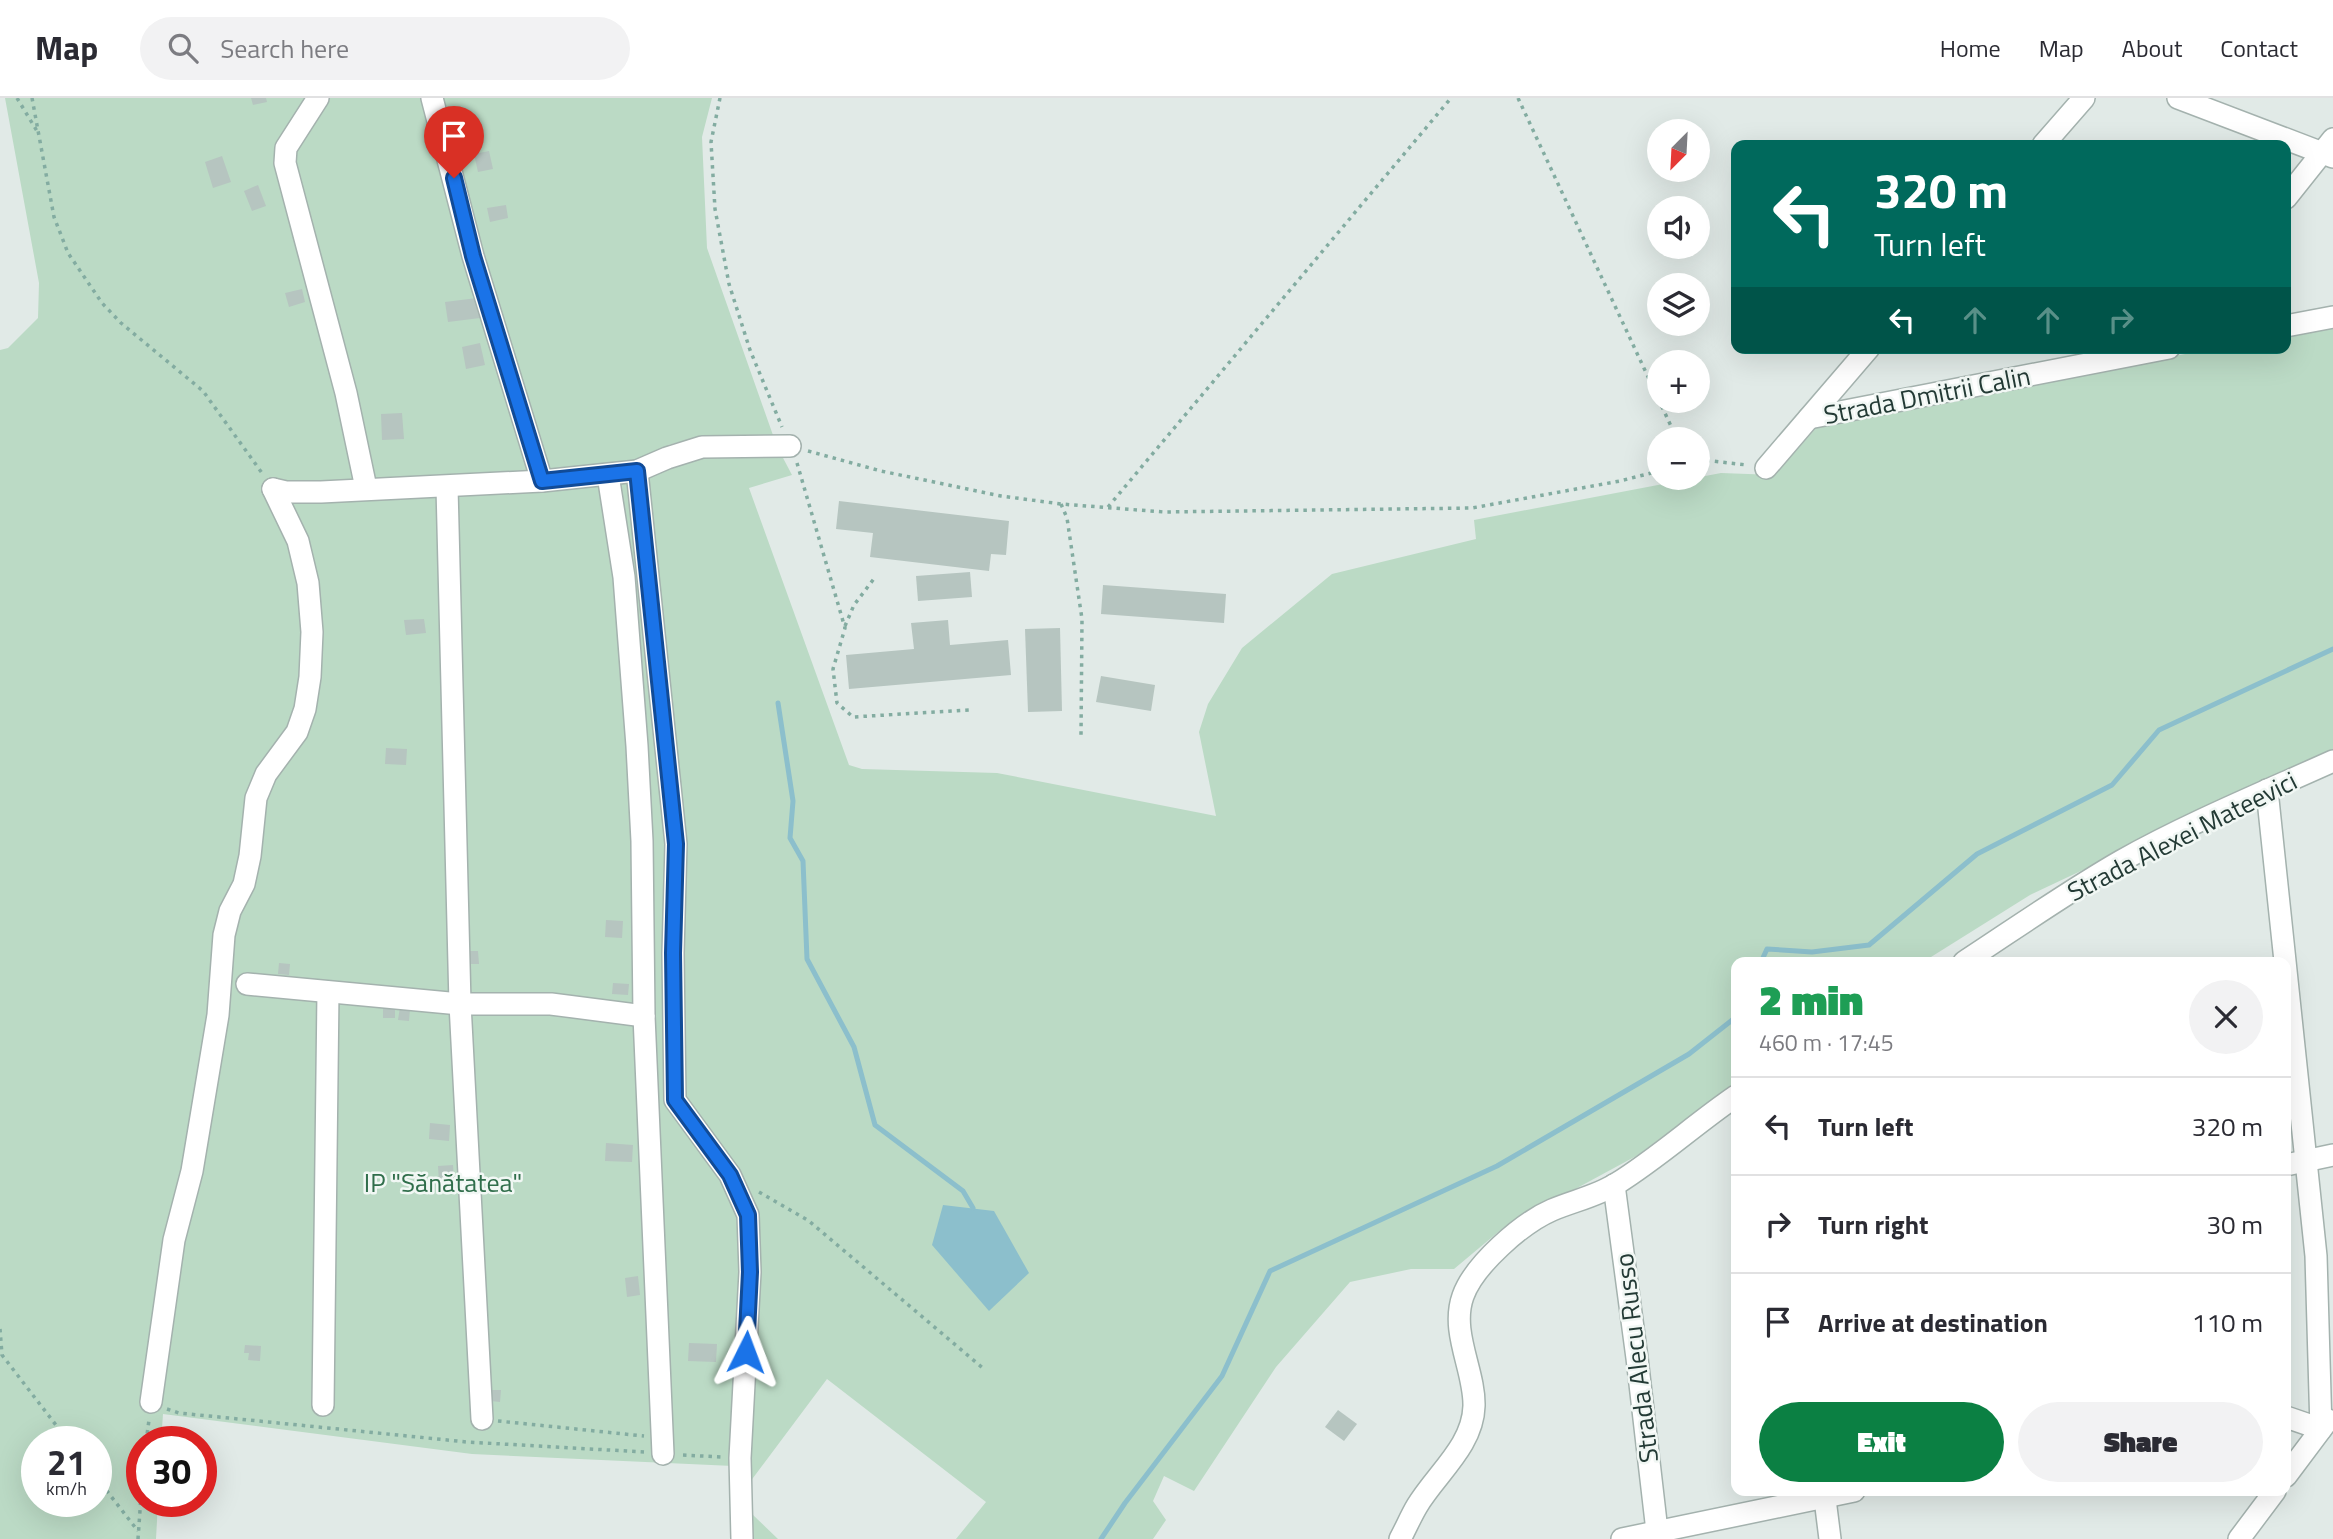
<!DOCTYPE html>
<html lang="en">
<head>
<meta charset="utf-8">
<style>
  :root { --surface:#fff; --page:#f2f2f3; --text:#2b2b33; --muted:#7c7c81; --line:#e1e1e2; --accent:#0b8043 }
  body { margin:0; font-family:"Titillium Web",sans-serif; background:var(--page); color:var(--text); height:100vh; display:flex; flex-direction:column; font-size:26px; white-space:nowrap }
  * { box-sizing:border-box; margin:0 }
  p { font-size:23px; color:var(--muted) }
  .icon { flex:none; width:38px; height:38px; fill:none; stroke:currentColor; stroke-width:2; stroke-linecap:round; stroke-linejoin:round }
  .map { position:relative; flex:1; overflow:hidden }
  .details { position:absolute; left:1731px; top:859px; width:560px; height:539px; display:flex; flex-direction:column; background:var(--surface); border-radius:14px; box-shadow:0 7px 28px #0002 }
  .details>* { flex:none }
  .top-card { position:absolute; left:1731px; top:42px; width:560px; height:214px; border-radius:14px; box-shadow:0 7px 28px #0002; background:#00695c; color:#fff; overflow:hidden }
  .needle { width:46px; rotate:204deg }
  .buttons { position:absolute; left:1647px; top:21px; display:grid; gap:14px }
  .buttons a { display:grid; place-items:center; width:63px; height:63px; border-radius:50%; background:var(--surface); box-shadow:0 7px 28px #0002; font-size:35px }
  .speed { position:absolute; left:21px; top:1328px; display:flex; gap:14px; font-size:35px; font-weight:700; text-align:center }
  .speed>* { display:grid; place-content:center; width:91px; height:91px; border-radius:50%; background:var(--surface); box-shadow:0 7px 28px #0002; line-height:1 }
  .speed small { font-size:18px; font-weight:400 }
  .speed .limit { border:10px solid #d22; background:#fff; color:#111 }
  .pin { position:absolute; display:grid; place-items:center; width:60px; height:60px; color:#fff; margin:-72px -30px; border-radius:50% 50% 50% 0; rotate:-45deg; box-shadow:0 0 7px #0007 }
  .pin .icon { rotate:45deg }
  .me { position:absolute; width:77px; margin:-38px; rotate:3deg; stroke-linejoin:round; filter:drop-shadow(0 0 5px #0008) }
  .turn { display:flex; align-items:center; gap:24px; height:147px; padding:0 28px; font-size:32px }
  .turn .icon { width:91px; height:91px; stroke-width:2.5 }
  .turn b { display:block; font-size:49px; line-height:60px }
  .lanes { display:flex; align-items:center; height:66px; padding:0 28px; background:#0003; justify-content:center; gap:35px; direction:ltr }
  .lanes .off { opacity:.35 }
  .round { display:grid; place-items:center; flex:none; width:74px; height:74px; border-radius:37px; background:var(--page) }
  .summary { display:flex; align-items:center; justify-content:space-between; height:119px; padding:0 28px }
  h1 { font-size:42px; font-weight:800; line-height:52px; color:#1e9e55 }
  .action { display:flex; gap:14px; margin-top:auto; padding:14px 28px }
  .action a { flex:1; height:80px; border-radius:42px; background:var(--accent); color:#fff; font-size:28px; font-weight:800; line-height:80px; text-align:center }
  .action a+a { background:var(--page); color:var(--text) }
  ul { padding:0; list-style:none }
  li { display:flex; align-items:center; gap:21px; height:98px; padding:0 28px; border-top:2px solid var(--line) }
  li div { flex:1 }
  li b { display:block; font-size:26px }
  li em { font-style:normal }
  header { display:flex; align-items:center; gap:42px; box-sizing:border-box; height:98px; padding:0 35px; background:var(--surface); border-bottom:2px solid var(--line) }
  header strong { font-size:33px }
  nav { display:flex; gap:38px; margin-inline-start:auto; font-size:24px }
  .search { width:490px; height:63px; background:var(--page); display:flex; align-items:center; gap:18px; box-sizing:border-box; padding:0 24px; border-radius:38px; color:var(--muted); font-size:26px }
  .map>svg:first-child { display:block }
  .green { fill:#bbdac5; fill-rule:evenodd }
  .water { fill:#8cbfcc }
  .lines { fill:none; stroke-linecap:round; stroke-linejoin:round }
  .stream { stroke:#8cbfcc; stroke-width:5 }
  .building { fill:#b6c5c0 }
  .minor-casing { stroke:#a4b2ae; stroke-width:24 }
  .path { stroke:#83aca1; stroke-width:3.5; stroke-dasharray:3.5 5; stroke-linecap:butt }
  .minor { stroke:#fff; stroke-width:21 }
  .route-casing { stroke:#114b97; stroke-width:18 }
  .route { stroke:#1a73e8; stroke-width:12 }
  .labels { text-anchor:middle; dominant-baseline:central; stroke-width:5; stroke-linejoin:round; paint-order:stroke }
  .street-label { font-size:26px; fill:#233a35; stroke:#f1f7f4 }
  .park-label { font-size:26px; fill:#306e4b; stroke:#f1f7f4 }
</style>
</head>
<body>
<header>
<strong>Map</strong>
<div class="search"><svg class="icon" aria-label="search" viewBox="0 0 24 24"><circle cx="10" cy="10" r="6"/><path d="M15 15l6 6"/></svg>Search here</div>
<nav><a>Home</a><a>Map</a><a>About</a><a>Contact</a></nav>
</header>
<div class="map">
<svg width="2333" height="1441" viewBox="0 0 2333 1441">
  <rect width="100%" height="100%" fill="#e1eae7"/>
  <g class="green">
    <path d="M5 0H712L702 39 707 150 774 340 698 339 668 347 671 367 710 358H782L792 377 749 390 849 667 862 671 997 675 1216 718 1199 634 1208 606 1242 550 1332 476 1476 441 1474 422 1721 375 1775 377 1816 330 2215 250H2286V236L2333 227V654L2030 797 1923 864H1736V984L1638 1057 1503 1130 1454 1171H1411L1350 1184 1276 1269 1194 1393 1164 1378 1153 1403 1166 1422 1153 1441H956L986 1404 827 1281 750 1384 733 1368 472 1356 163 1316 161 1344H142V1404H158L156 1441H0V252L8 250 38 220 39 185ZM37 1344H96V1404H37Z"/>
    <polygon points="752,1416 778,1441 750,1441"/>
  </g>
  <polygon class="water" points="943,1107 994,1113 1029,1175 989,1213 932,1147"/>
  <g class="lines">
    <g class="stream">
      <polyline points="778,605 793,703 790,740 803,763 807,861 854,949 875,1027 963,1093 973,1110"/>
      <polyline points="1761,864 1767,851 1812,854 1869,847 1977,756 2112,687 2159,632 2333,551"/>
      <polyline points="1101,1441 1125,1405 1222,1278 1270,1173 1497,1068 1689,956 1736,919"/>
    </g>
  </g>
  <g class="building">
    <polygon points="251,0 266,0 267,4 253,7"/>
    <polygon points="489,53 493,71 478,74 474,56"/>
    <polygon points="222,58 231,84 213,90 205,64"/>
    <polygon points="258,87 266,108 252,113 244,93"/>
    <polygon points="506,107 508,120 490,124 487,110"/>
    <polygon points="302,191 305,204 289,209 285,195"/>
    <polygon points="477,200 480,220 448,224 445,204"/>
    <polygon points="480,245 485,267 466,271 462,249"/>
    <polygon points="402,315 404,341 382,342 381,316"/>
    <polygon points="839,403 1009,423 1006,457 991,456 989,473 870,459 873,435 836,431"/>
    <polygon points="970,474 972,499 918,503 916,478"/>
    <polygon points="1103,487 1226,496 1224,525 1101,516"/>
    <polygon points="424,521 426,535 406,537 404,522"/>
    <polygon points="948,522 950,547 1008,542 1011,577 849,591 846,557 914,551 911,525"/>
    <polygon points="1060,530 1062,613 1028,614 1025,531"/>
    <polygon points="1101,578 1155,587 1151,613 1096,604"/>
    <polygon points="386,650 407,651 406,667 385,666"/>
    <polygon points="606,822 623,823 622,840 605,839"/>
    <polygon points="469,853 478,853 479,866 469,866"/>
    <polygon points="279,865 290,866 289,877 278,876"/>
    <polygon points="613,885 629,886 628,897 612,896"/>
    <rect x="383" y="906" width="12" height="14"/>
    <polygon points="400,909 410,911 409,923 398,922"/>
    <polygon points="430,1025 450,1027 449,1043 429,1041"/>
    <polygon points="606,1045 633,1047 632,1064 605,1063"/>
    <polygon points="453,1067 454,1083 439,1084 438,1068"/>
    <polygon points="638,1178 640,1197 627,1199 625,1180"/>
    <polygon points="689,1245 717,1246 716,1264 688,1263"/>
    <polygon points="245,1247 261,1248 260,1263 248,1262 249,1255 244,1255"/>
    <polygon points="491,1292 501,1292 500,1304 491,1303"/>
    <polygon points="1338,1312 1357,1326 1344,1343 1325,1329"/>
  </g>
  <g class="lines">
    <g class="minor-casing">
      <g id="minor">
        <polyline points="318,0 286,50 285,65 346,295 366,390"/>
        <polyline points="432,0 473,158 542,383"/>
        <polyline points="2178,0 2333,59"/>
        <polyline points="2043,47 2084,0"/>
        <polyline points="2286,100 2333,41"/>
        <polyline points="2286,228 2333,219"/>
        <polyline points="1809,320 2169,250"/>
        <polyline points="1766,370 1869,250"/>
        <polyline points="637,373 676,746 673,855 675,1002 730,1077 748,1117 750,1174 740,1360 742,1441"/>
        <polyline points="608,377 624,479 637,648 642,743 644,918 663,1356"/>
        <polyline points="447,389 460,906 482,1321"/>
        <polyline points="273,391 286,394 321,394 542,383 637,373 667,360 702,349 790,348"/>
        <polyline points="2267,692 2316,1158 2321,1331 2286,1319"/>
        <path d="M1964 864C2016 830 2067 794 2121 763 2189 725 2262 695 2333 663"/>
        <polyline points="247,886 460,906 551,906 644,918"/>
        <polyline points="2286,1067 2333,1057"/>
        <polyline points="1614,1087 1637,1260 1657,1433"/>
        <polyline points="151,1304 174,1142 192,1073 218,917 224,837 230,813 244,786 250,758 256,700 266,676 297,634 305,611 310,579 312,534 308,485 298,443 273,391"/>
        <polyline points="323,1307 328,894"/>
        <polyline points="2286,1378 2328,1322"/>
        <polyline points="1824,1393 1830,1441"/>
        <path d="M1400 1441C1406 1430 1411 1418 1417 1408 1436 1376 1473 1348 1474 1308 1475 1273 1450 1234 1463 1198 1474 1167 1522 1125 1552 1112 1573 1103 1597 1098 1616 1086 1658 1060 1695 1026 1736 998"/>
        <polyline points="1622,1441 1854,1393"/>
        <polyline points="2239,1441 2275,1393"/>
      </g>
    </g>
    <g class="path">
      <polyline points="17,0 37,33"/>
      <polyline points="32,0 54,119 68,155 102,205 121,225 203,293 262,375"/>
      <polyline points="720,0 711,44 715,111 729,186 750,252 782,329"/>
      <polyline points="1518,0 1677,341"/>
      <polyline points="808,353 881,373 1001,398 1061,406 1164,414 1472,410 1620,383 1659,373"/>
      <polyline points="1698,363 1703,362 1747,367"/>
      <polyline points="797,365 845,530 833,571 837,605 853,619 969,612"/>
      <polyline points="1061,406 1067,420 1082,521 1081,637"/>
      <polyline points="1108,409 1451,0"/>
      <polyline points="845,528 854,507 876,478"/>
      <polyline points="759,1094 809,1123 984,1271"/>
      <polyline points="0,1231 2,1257 69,1344"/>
      <polyline points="167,1311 179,1315 467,1344 644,1354"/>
      <polyline points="498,1323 644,1338"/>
      <polyline points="146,1344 149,1322"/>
      <polyline points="683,1357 721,1359"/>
      <polyline points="96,1379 138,1433"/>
      <polyline points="138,1441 142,1384"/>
    </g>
    <use href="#minor" class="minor"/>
  </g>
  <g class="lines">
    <g class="route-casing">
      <polyline id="route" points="454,80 473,158 542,383 637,373 676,746 673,855 675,1002 730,1077 748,1117 750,1174 746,1254"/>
    </g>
    <use href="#route" class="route"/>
  </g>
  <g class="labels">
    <g class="street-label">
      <text transform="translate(1927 297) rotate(-11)">Strada Dmitrii Calin</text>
      <text transform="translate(2182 738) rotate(-27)">Strada Alexei Mateevici</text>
      <text transform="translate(1636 1260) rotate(-97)">Strada Alecu Russo</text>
    </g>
    <g class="park-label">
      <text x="443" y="1084">IP "Sănătatea"</text>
    </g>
  </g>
</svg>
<div class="buttons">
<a><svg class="needle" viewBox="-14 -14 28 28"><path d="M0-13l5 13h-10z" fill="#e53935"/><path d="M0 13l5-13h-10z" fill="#7c7c81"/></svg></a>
<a><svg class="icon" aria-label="sound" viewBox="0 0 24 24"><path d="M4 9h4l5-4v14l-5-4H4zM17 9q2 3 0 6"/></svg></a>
<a><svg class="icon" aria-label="layers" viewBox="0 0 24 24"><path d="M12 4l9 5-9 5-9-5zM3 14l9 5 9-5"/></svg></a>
<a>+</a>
<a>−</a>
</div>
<div class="speed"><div>21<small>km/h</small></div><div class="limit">30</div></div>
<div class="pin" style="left:454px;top:80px;background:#d93025"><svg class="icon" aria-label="arrive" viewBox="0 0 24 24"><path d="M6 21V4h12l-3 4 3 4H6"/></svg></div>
<svg class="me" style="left:746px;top:1254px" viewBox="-20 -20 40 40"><path d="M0-17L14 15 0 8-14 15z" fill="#1a73e8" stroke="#fff" stroke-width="4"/></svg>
<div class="top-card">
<div class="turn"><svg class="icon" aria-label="left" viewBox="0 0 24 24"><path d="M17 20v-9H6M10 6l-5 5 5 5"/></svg><div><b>320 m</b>Turn left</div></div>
<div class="lanes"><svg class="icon" aria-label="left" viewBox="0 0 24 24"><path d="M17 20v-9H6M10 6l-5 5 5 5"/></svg><svg class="icon off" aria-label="ahead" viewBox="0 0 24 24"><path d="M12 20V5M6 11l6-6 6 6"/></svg><svg class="icon off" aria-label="ahead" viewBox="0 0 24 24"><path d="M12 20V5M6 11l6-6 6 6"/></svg><svg class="icon off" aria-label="right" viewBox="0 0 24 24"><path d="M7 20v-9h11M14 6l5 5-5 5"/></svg></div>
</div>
<section class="details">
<div class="summary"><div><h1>2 min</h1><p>460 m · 17:45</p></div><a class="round"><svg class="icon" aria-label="close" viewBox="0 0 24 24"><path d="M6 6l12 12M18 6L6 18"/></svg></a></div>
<ul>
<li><svg class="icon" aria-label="left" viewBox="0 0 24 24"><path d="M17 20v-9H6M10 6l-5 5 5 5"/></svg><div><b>Turn left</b></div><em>320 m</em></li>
<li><svg class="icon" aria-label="right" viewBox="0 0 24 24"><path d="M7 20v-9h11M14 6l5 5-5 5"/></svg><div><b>Turn right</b></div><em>30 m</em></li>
<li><svg class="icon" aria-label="arrive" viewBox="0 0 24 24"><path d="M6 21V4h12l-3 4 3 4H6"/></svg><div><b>Arrive at destination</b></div><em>110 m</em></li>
</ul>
<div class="action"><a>Exit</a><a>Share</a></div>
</section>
</div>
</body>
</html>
